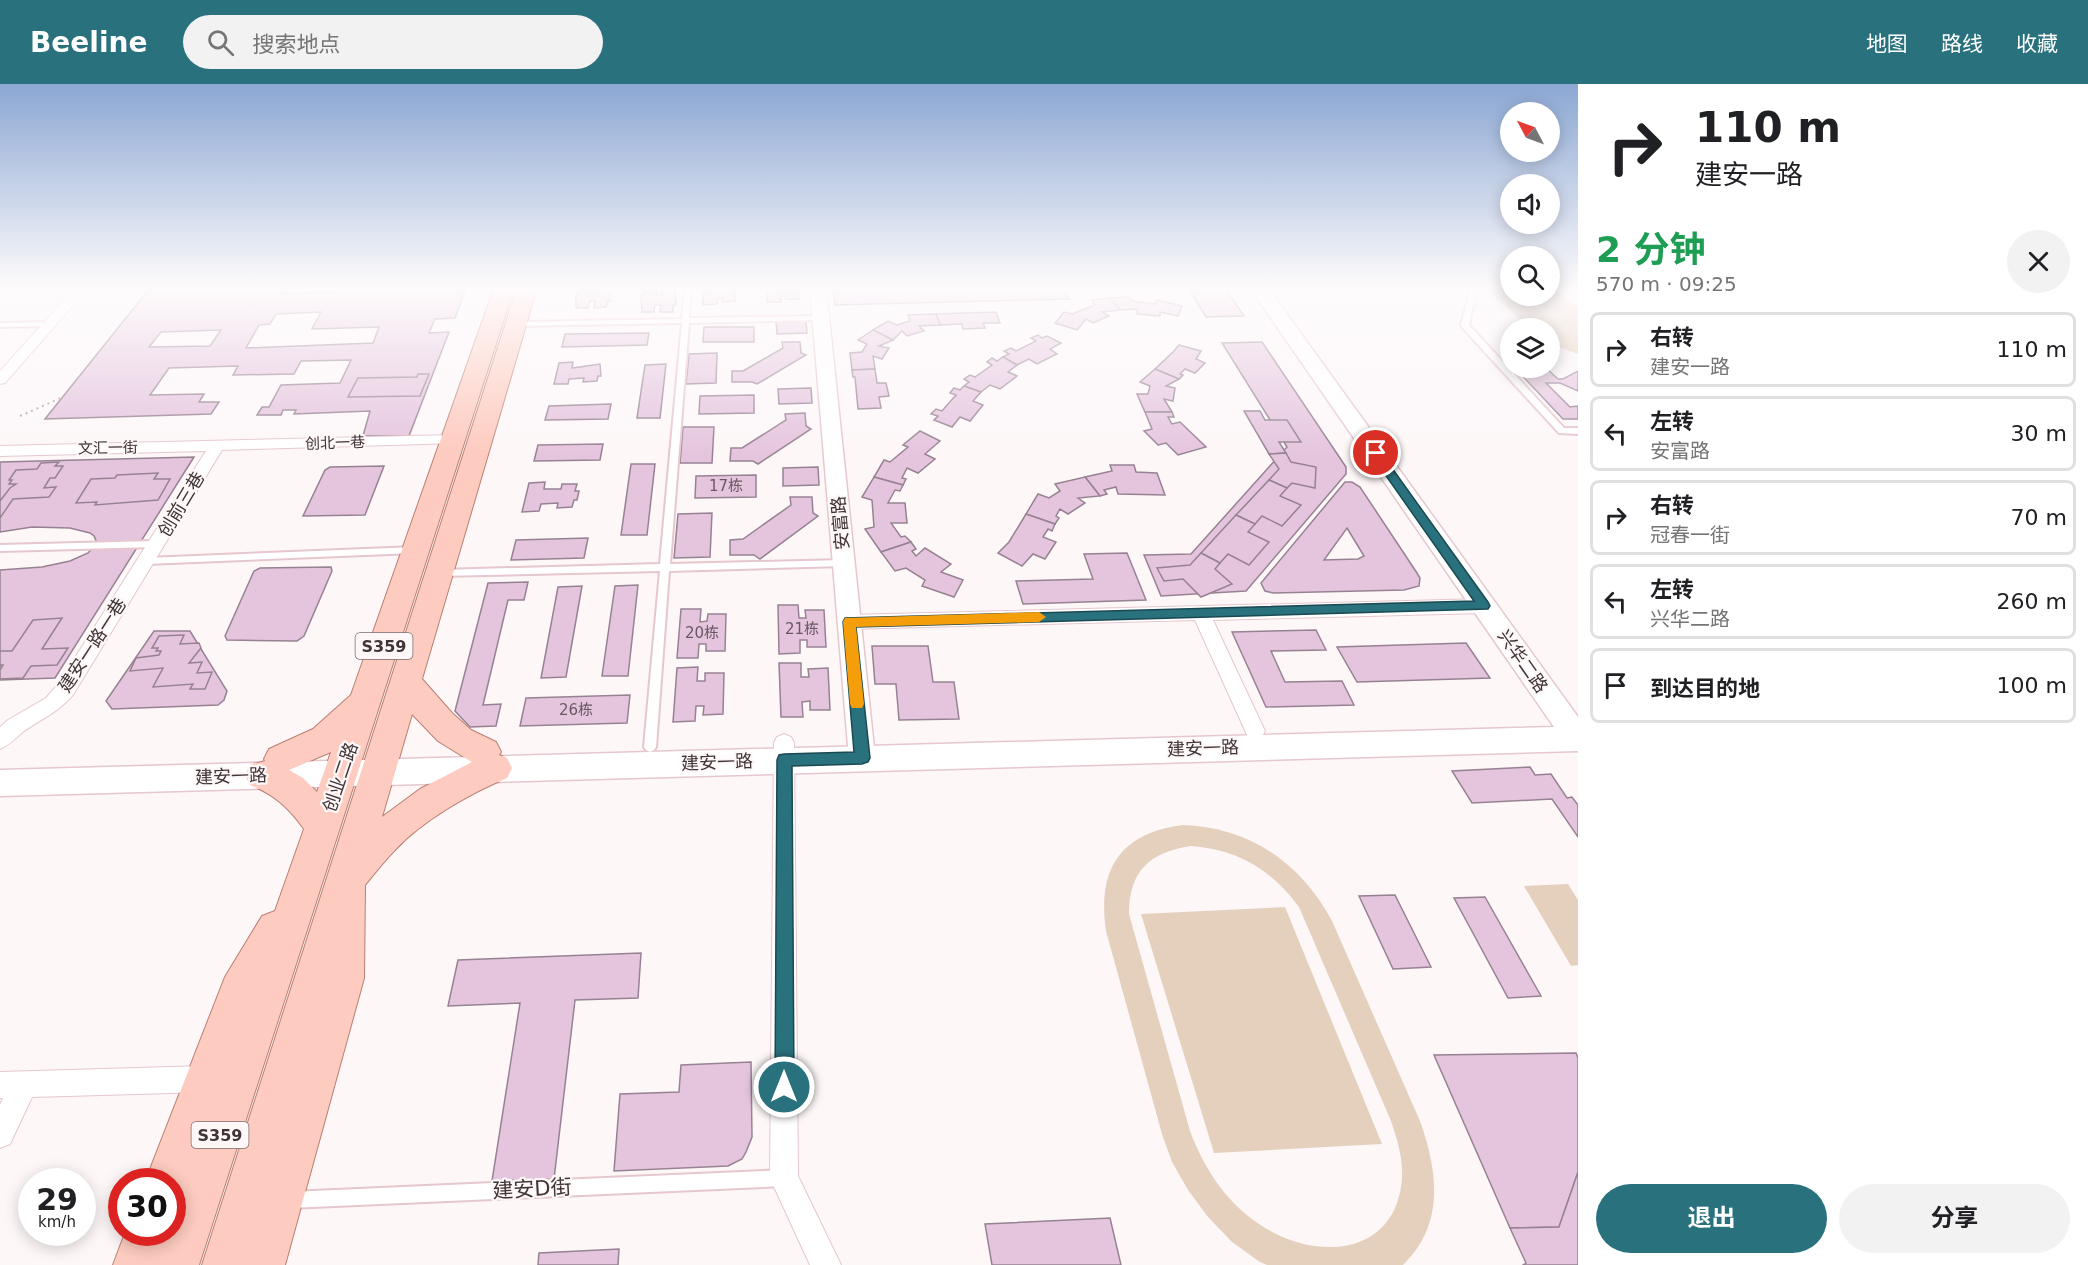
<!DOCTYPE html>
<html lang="zh">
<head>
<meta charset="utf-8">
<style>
  :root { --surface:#fff; --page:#f2f2f2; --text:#202124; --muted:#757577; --line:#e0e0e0; --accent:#2a717e }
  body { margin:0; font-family:"DejaVu Sans","Noto Sans SC",sans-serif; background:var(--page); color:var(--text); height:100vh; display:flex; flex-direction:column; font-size:22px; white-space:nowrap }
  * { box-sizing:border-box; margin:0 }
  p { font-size:20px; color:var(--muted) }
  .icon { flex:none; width:33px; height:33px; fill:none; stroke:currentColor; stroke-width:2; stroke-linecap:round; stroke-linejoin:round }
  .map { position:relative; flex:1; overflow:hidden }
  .panel { display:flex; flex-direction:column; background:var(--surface); width:510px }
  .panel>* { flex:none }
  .hud { background:#fff; color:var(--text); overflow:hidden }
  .needle { width:39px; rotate:311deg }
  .buttons { position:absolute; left:1500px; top:18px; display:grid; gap:12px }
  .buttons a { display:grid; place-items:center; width:60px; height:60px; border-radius:50%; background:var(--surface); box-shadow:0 3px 15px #0003; font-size:30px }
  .speed { position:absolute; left:18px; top:1084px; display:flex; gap:12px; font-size:30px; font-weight:700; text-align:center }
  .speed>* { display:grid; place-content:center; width:78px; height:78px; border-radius:50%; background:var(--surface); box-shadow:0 3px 15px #0003; line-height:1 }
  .speed small { font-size:15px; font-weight:400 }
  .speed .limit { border:9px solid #d22; background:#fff; color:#111 }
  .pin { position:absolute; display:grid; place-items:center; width:51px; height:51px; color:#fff; margin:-26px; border:3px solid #fff; border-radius:50%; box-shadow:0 2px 6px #0007 }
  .me { position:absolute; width:66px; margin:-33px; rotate:0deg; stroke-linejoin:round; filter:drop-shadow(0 0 4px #0008) }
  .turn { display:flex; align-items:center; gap:21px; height:126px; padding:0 18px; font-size:27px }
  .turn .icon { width:78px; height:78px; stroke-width:2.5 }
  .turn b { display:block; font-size:42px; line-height:51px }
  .round { display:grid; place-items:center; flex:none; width:63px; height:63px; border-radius:32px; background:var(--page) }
  .head { display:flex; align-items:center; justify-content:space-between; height:102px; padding:0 18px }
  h1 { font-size:36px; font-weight:700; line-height:45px; color:#1e9e55 }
  .action { display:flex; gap:12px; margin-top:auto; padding:12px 18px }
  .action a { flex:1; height:69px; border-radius:36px; background:var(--accent); color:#fff; font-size:24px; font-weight:700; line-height:69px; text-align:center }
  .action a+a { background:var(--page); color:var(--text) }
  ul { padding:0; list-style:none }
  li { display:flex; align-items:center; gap:18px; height:75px; margin:0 12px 9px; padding:0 6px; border:3px solid var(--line); border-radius:9px }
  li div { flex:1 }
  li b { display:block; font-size:22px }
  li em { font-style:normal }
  header { display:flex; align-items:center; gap:36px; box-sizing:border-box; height:84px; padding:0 30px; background:var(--accent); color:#fff }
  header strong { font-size:28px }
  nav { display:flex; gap:33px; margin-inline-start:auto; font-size:21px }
  .search { width:420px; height:54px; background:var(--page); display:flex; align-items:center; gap:15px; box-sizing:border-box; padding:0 21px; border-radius:33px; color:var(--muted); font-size:22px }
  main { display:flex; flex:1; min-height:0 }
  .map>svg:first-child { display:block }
  .green { fill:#e5d0be; fill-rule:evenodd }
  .building { fill:#e5c5de; stroke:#978292; stroke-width:1.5; fill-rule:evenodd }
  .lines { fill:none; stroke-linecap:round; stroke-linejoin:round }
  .service-casing { stroke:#e6c7ce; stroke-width:4 }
  .minor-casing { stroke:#e6c7ce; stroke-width:2 }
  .tertiary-casing { stroke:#e6c7ce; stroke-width:3 }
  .secondary-casing { stroke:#e6c7ce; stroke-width:3 }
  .primary-casing { stroke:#ba7f73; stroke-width:2 }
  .path { stroke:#b2a9ab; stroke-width:2; stroke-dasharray:2 4; stroke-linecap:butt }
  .service { fill:#fff; fill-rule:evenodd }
  .minor { fill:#fff; fill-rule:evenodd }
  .tertiary { fill:#fff; fill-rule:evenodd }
  .secondary { fill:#fff; fill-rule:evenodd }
  .primary { fill:#fdcbbf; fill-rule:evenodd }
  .route { fill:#2a717e; stroke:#1b4952; stroke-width:1.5 }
  .slow { fill:#f59e0b }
  .labels { text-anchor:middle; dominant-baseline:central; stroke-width:4.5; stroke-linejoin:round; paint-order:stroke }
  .far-street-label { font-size:15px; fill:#403437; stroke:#fdf7f8 }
  .number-label { font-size:15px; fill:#695861 }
  .shield { fill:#fdf7f8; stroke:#796e71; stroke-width:1.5 }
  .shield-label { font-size:16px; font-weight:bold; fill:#403437 }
  .street-label { font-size:18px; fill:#403437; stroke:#fdf7f8 }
  .near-street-label { font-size:21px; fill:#403437; stroke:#fdf7f8 }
</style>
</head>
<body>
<header>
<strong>Beeline</strong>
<div class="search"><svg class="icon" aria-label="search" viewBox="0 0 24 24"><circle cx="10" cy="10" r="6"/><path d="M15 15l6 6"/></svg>搜索地点</div>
<nav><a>地图</a><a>路线</a><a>收藏</a></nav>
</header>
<main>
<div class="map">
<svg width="1578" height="1181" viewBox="0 0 1578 1181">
  <rect width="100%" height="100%" fill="#fdf7f8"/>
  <g class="green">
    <polygon points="1494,204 1510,204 1510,212 1550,212 1551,204 1578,222 1578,270 1550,260 1550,244 1530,244 1496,213"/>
    <path d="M1183 741C1249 743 1301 779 1332 837L1420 1037C1438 1088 1445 1140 1403 1181H1267L1260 1178 1232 1158 1208 1133 1188 1106 1172 1078 1162 1050 1106 847C1097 785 1120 749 1183 741ZM1191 762C1237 765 1272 786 1299 823L1391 1037C1398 1058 1405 1080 1401 1103 1390 1172 1317 1175 1267 1145 1229 1123 1205 1087 1190 1047L1129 830C1129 788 1149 768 1191 762Z"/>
    <polygon points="1568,800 1578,816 1578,881 1571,882 1524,802"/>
    <polygon points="1285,823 1382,1060 1214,1069 1141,830"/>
  </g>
  <g class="building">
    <path d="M150 204H286L283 209 335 208 337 204H466L455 234 435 235 429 249 449 248 409 352H363L370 327 294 330 296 326H283L281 331H257L262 323H269L281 301 340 299 351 276 301 277 294 290 233 291 238 282 169 284 150 311 204 310 199 318H219L211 330 45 335ZM321 228 312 245 379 243 373 259 246 264 259 241 270 240 276 230ZM221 246 210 262 149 263 161 248Z"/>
    <polygon points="580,204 592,204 591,210 596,210 597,204 610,204 610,217 608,217 606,223 594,224 595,217 590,217 588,224 576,224 576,210 579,210"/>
    <polygon points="645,204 657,204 656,211 662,210 662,204 675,204 676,221 673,221 673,228 660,228 661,221 655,221 654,228 642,228 641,211 644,211"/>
    <polygon points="704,204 736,204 735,217 722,218 723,214 718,214 717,220 703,221"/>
    <polygon points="767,204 798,204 799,215 786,215 786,212 781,212 781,218 767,218"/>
    <polygon points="833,204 1064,204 1069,215 835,221"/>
    <polygon points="1188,204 1225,204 1244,232 1206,233"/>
    <polygon points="1128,213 1132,217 1155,220 1157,216 1182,222 1178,232 1160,228 1160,232 1137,230 1137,225 1120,226 1110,214"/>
    <polygon points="1110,214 1120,226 1102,228 1109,232 1093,239 1086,235 1077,246 1055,239 1064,228 1072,230 1095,221 1092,216"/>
    <polygon points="996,228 1000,239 983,239 985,244 963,245 962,240 940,241 936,230"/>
    <polygon points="936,230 940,241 919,242 924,247 907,252 902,247 893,256 873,246 888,237 897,241 910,237 908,231"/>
    <polygon points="776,237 806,237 807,249 777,250"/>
    <polygon points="704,243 754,243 754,258 703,258"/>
    <polygon points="873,246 893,256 879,262 889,264 882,275 873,272 875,285 852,286 850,269 862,268 867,260 858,256"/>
    <polygon points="649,249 647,261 562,263 565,250"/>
    <polygon points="1038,251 1042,254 1047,252 1061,259 1050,265 1057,270 1037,280 1029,275 1017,281 1003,273 1009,270 1004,267 1011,264 1016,267 1036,257 1031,254"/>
    <polygon points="782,258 800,258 801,269 806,271 757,300 752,298 732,298 732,287 743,287 783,264"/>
    <polygon points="1262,258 1346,383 1346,390 1246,507 1161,512 1144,471 1191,470 1287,363 1222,259"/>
    <polygon points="1179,261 1201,267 1196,275 1205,279 1195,289 1185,285 1180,290 1183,291 1179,295 1155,285 1173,268"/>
    <polygon points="717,269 716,299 686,300 689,270"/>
    <polygon points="1003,273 1017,281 1008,288 1017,292 1000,305 990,301 981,308 964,302 969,298 964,295 970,291 975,293 992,281 987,278 992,274 997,277"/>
    <polygon points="573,278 572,284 600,280 601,292 598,292 597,297 583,298 584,294 569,295 568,300 554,300 559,279"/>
    <polygon points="666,280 660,334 637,334 645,281"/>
    <polygon points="1515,284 1546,284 1558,295 1563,295 1578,287 1578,307 1560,299 1546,299 1570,323 1578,322 1578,335 1563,335"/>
    <polygon points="875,285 877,299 886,299 889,312 879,313 881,324 858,325 855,293 853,293 852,286"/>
    <polygon points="1155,285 1179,295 1166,302 1175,304 1173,317 1164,315 1172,328 1145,328 1137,310 1148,310 1150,302 1140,298"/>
    <polygon points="418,290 429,290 420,312 348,313 358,294 417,293"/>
    <polygon points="964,302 981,308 973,317 983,321 970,337 960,333 952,343 934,336 938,332 931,330 936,325 942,327 956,311 950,309 954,304 960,306"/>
    <polygon points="811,304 812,319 779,320 778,305"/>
    <polygon points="754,311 754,329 699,330 700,312"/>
    <polygon points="611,320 608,335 545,336 549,322"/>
    <polygon points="1244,327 1260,327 1265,336 1287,336 1301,358 1279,358 1286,369 1269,370"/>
    <polygon points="1145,328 1172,328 1174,333 1168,333 1172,340 1180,338 1206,363 1178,371 1166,359 1158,361 1144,347 1152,345"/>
    <polygon points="805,329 806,342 811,345 758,380 753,377 730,377 731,364 742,364 786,336 785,330"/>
    <polygon points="683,343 714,343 712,379 680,379"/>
    <polygon points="920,347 940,357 925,370 935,375 918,389 907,384 902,394 906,395 903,401 874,393 884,376 890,378 908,363 903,361"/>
    <polygon points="603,360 600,376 534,377 538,361"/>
    <polygon points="1286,369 1291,378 1316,383 1315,404 1292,399 1287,404 1269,396 1279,385 1269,370"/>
    <polygon points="194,373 55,594 0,596 0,486 42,483 70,477 88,469 97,459 94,452 90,449 70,444 32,443 0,448 0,378"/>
    <polygon points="59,378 55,382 63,382 55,394 50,394 44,404 56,403 49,413 13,415 0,434 0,417 10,404 16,400 9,400 12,396 9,396 16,386 37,385 41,379"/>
    <polygon points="631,380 655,380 647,451 621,451"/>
    <polygon points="1110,381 1134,381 1136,388 1157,389 1165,411 1118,410 1116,403 1104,406 1107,410 1100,412 1085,393 1112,387"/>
    <polygon points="384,382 365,431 303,432 325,386 330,383"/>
    <polygon points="818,383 819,401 783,402 783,384"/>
    <polygon points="158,389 154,395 170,395 158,416 95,421 97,418 76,419 91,395 115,394 117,391"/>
    <polygon points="756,391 756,413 695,414 696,392"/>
    <polygon points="874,393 903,401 900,407 895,406 888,419 905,419 907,439 891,439 901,453 905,452 911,458 881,468 865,445 874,443 872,416 862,413"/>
    <polygon points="1085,393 1100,412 1078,414 1085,419 1068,430 1060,425 1056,432 1059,434 1055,440 1026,430 1038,410 1049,414 1060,407 1055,400"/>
    <polygon points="1269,396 1287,404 1280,412 1301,421 1282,442 1262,432 1255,440 1236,431"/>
    <polygon points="545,398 544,405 561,405 562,400 577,400 575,407 579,407 577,416 574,416 572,423 557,424 558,419 541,420 539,427 522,428 529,399"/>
    <path d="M1345 398H1352L1360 403 1417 489 1420 494 1419 502 1404 506 1273 509 1265 507 1261 499ZM1347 444 1364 472 1358 475 1324 476Z"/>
    <polygon points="790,413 812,413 813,429 818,432 760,475 754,471 730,471 730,456 743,455 791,421"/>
    <polygon points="712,429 710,473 674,474 678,430"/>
    <polygon points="1026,430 1055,440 1052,447 1048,445 1043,453 1056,458 1045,475 1033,470 1022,482 998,469 1009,458"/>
    <polygon points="1236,431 1255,440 1248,448 1269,458 1249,481 1228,470 1220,479 1201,469"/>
    <polygon points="588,454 584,474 511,476 516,456"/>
    <polygon points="911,458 916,465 912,467 916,472 925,464 951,480 941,488 963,496 954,513 922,502 925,496 906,484 895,487 881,468"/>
    <polygon points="1127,469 1146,516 1023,520 1016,497 1093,495 1084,470"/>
    <polygon points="1201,469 1220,479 1215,485 1232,500 1201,513 1183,495 1164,497 1157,484 1190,481"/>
    <polygon points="331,483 332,487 304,552 297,557 227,556 225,552 254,487 260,484"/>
    <polygon points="528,498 524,516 508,516 483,621 501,620 496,642 470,643 455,627 488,499"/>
    <polygon points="638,501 628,592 602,592 615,502"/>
    <polygon points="582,502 566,593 541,594 558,503"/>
    <polygon points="778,521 798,521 799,534 806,534 805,526 824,526 826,563 807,563 807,556 800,556 800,569 779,570"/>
    <polygon points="681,525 701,525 700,538 707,537 708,530 726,530 725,567 706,567 706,560 699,560 698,574 677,574"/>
    <polygon points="62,534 42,565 68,564 57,581 31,582 23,594 0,595 0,586 3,581 0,581 0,567 12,567 33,536"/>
    <polygon points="1316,546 1326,566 1271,567 1285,598 1342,597 1354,621 1266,623 1232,548"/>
    <polygon points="154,547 190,547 227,607 224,616 218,621 112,625 106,617"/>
    <polygon points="184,551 180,560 199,559 201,564 189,579 202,578 197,589 212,588 205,605 190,605 193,600 153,603 163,584 130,587 136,574 159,571 161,567 156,567 158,564 152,564 159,552"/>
    <polygon points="1466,559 1490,594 1357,598 1337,563"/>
    <polygon points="872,562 928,562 933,598 954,598 959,635 899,636 896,600 875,600"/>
    <polygon points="779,579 801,579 801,593 809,593 808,585 828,584 830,626 810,626 810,617 802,618 803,633 781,633"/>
    <polygon points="698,583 697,597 705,597 705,589 724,589 723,630 703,631 704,622 696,622 695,637 673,638 677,584"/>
    <polygon points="630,611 627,639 520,642 526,614"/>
    <polygon points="1530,683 1535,691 1551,690 1567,714 1572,713 1578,721 1578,753 1552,715 1472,719 1452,687"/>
    <polygon points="1395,811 1431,883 1393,885 1359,812"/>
    <polygon points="1485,813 1541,912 1508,914 1454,814"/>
    <polygon points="641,869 638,914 575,916 554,1095 492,1097 520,919 448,922 458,876"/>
    <polygon points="1576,969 1578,974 1578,1088 1559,1143 1510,1144 1434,971"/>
    <polygon points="751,978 752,1053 746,1068 742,1075 728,1082 614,1087 620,1010 679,1008 681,981"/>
    <polygon points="1578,1088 1578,1181 1523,1181 1526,1179 1510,1144 1559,1143"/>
    <polygon points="1110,1134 1121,1181 992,1181 985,1140"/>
    <polygon points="619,1165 618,1181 538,1181 539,1169"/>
  </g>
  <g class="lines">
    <g class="service-casing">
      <g id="service">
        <polygon points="685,204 691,204 689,234 821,232 825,234 821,236 689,239 670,480 844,476 849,479 844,482 669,487 656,663 654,666 650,668 646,666 644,663 660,487 440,492 435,489 440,486 660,480 682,239 516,242 512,240 516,238 682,235"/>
        <polygon points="1471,204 1477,204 1469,241 1564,344 1578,344 1578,350 1559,349 1462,243 1461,241"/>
        <polygon points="54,238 54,242 51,242 0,243 0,239"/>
        <polygon points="156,457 161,460 156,463 0,467 0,461"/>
        <polygon points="415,463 420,466 415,469 146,480 141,477 146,474"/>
        <polygon points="784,1086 789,1089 792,1094 789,1099 784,1102 290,1124 285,1121 282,1116 285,1111 290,1108"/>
      </g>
    </g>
    <g class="minor-casing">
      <g id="minor">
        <polygon points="75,204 88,204 5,299 0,300 0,287"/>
        <path d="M453 351 458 353 461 356 458 359 222 366 73 611C55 631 43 633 23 648 15 654 10 661 0 665V643L8 636 46 614 59 599 206 367 0 372V362Z"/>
        <polygon points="1484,515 1490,517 1493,522 1490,527 1484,529 1213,536 1265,647 1262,653 1255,655 1248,653 1195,536 849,545 842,543 840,538 842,533 849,531"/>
        <polygon points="784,650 791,653 794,659 798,1092 841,1181 810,1181 770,1094 774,659 777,653"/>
        <polygon points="206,982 215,986 219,995 215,1004 206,1008 32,1013 10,1060 0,1064 0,1021 3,1014 0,1014 0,988"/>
      </g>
    </g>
    <g class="tertiary-casing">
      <polygon id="tertiary" points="810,204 826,204 875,674 871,682 862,685 853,682 849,674"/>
    </g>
    <g class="secondary-casing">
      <polygon id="secondary" points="1250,204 1268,204 1578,633 1578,667 0,712 0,686 1554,643"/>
    </g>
    <g class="primary-casing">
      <g id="primary">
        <path d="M494 204H514L199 1181H113L125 1149H172V1098H145L225 893 262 832 275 827 304 745C289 724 274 710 250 701L245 691 250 681 265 677 264 675 269 665 313 645 351 611ZM331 668 317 708 303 694 289 686Z"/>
        <path d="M517 204H537L422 595 452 629 471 646 496 658 501 668 499 671 507 674 512 684 507 694C470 709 422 737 395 766 384 777 375 789 365 801L364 894 285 1181H202ZM412 630 438 657 472 678 420 705 382 733Z"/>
      </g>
    </g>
    <polyline class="path" points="20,332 63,313"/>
    <use href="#service" class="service"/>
    <use href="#minor" class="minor"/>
    <use href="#tertiary" class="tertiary"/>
    <use href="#secondary" class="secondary"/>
    <use href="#primary" class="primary"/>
  </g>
  <linearGradient id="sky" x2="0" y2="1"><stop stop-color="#8ba7d3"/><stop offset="0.55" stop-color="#fefbfc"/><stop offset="1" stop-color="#fefbfc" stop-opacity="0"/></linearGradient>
  <rect width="1578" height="370" fill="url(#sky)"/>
  <polygon class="route" points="1376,365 1379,366 1488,518 1490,522 1488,525 856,543 870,674 868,678 862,680 792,682 794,1003 791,1010 784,1012 778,1010 775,1003 777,676 779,671 784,670 854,668 843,538 845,534 1474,517 1370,369"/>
  <polygon class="slow" points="1039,528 1046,533 1039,538 856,543 864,620 862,624 852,624 850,620 843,538 845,534"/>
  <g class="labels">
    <g class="far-street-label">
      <text transform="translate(335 359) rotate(-2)">创北一巷</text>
      <text transform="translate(108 364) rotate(-1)">文汇一街</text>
    </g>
    <g class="number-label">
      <text x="726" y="402">17栋</text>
      <text x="802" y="545">21栋</text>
      <text x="702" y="549">20栋</text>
      <text x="576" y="626">26栋</text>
    </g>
    <g class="shield">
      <rect x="355.5" y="549" width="57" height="26" rx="4.5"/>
      <rect x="191.5" y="1038" width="57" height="26" rx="4.5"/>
    </g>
    <g class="shield-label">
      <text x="384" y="562">S359</text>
      <text x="220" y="1051">S359</text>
    </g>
    <g class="street-label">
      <text transform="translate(181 420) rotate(-59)">创前三巷</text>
      <text transform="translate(840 439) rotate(-95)">安富路</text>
      <text transform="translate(92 561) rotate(-57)">建安一路一巷</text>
      <text transform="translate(1523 577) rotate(55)">兴华二路</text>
      <text transform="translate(1203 664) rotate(-2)">建安一路</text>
      <text transform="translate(717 678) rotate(-2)">建安一路</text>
      <text transform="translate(231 692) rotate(-2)">建安一路</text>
      <text transform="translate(340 693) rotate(-71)">创业二路</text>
    </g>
    <g class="near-street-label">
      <text transform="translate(532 1105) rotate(-3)">建安D街</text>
    </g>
  </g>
</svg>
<div class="buttons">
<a><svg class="needle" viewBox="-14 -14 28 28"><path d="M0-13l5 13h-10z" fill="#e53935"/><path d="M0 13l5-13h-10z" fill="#757577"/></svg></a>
<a><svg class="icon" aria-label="sound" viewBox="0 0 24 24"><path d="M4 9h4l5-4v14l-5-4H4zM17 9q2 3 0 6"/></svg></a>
<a><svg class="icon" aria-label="search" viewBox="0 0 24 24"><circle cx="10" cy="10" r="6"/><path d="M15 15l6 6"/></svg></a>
<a><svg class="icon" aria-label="layers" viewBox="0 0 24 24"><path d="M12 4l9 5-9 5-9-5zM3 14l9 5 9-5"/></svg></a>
</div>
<div class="speed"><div>29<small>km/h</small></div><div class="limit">30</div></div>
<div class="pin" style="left:1376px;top:369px;background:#d93025"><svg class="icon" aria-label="arrive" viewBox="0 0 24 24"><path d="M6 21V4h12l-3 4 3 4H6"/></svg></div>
<svg class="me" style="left:784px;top:1003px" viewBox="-20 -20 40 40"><circle r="17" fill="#2a717e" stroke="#fff" stroke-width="3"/><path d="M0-11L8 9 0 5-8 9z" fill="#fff"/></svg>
</div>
<section class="panel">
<div class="hud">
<div class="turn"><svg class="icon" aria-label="right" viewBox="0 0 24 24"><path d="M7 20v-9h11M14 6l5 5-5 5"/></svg><div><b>110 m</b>建安一路</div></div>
</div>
<div class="head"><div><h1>2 分钟</h1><p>570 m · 09:25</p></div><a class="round"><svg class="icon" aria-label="close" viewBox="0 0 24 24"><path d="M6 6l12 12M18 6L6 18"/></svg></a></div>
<ul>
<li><svg class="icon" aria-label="right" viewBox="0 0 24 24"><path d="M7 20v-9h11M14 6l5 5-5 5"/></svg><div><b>右转</b><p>建安一路</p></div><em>110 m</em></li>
<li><svg class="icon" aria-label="left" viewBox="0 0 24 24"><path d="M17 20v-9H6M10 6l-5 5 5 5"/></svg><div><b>左转</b><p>安富路</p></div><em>30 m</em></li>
<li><svg class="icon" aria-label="right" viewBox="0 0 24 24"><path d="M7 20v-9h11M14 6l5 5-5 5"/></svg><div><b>右转</b><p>冠春一街</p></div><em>70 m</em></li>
<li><svg class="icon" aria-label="left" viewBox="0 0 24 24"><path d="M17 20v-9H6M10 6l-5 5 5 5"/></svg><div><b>左转</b><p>兴华二路</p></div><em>260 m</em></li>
<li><svg class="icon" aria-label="arrive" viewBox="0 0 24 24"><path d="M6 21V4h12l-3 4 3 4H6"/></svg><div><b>到达目的地</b></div><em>100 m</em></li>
</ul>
<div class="action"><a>退出</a><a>分享</a></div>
</section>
</main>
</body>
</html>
